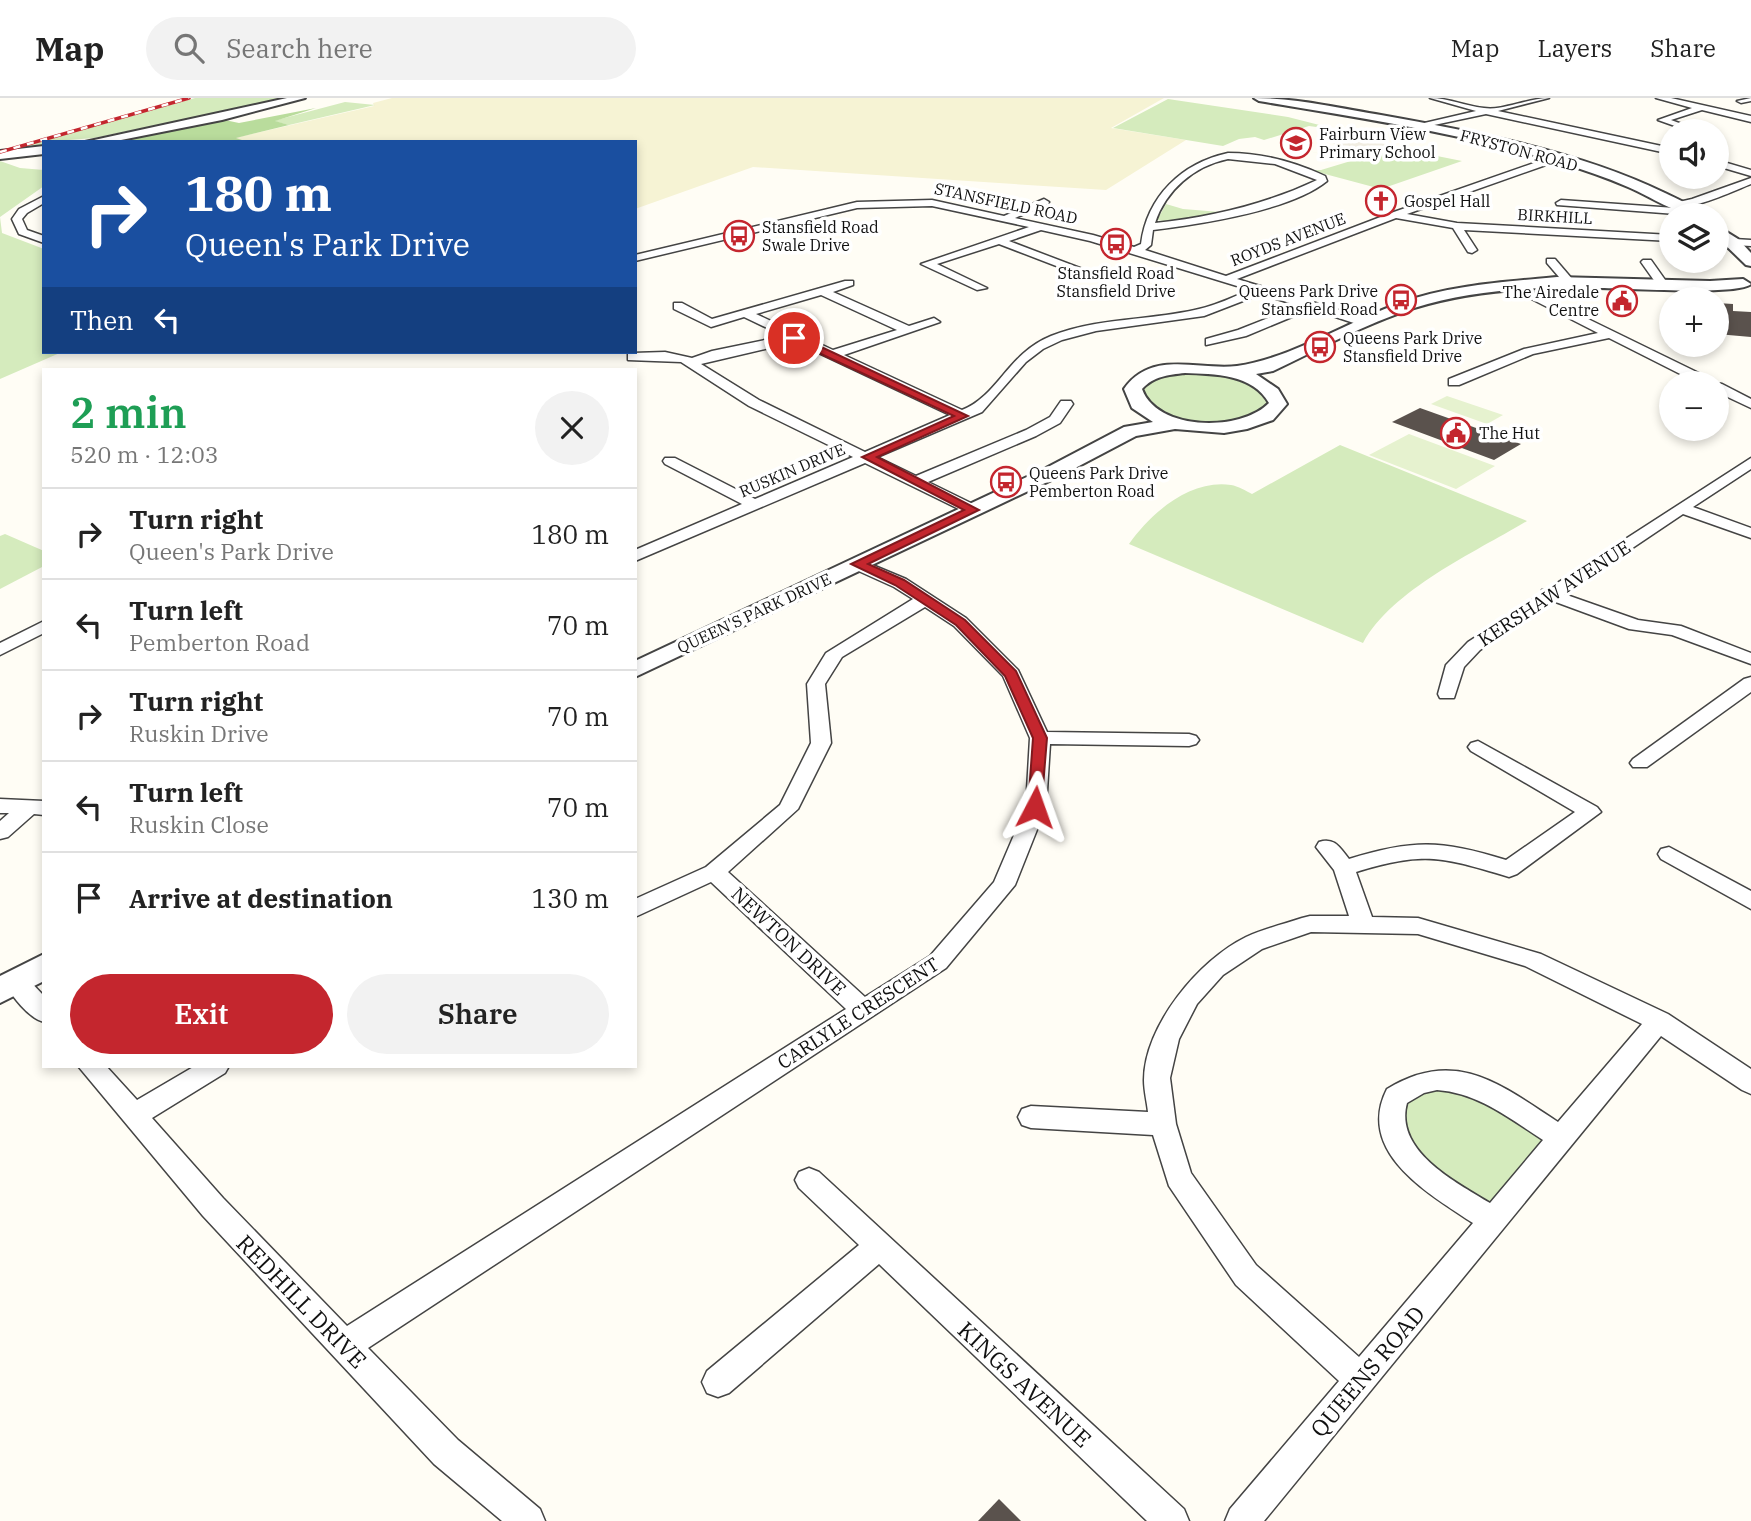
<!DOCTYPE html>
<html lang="en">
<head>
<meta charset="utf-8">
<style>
  :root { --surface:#fff; --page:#f2f2f2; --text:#222; --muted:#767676; --line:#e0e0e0; --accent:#c4262e }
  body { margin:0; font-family:"IBM Plex Serif",serif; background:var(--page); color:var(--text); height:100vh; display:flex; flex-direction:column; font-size:26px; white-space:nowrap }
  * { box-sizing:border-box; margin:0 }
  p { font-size:23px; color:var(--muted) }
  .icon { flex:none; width:38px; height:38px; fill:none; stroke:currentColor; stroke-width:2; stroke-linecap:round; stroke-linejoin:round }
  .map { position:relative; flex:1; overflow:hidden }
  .sheet { position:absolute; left:42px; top:270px; width:595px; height:700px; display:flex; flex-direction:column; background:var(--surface); border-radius:0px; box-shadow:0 4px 10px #0003 }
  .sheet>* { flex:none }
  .banner { position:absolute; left:42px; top:42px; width:595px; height:214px; border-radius:0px; box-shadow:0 4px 10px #0003; background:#1a4fa0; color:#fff; overflow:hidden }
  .buttons { position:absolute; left:1659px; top:21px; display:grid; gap:14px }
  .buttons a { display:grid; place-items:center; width:70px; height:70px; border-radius:50%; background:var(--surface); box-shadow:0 4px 10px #0003; font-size:35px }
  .pin { position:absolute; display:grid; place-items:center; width:60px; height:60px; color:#fff; margin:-30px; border:4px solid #fff; border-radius:50%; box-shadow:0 2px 7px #0007 }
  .me { position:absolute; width:77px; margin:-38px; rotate:4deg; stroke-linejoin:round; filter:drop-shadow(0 0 5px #0008) }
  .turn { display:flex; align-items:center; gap:24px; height:147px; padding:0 28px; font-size:32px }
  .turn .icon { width:91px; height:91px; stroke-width:2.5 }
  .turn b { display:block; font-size:49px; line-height:60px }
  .then { display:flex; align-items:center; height:66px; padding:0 28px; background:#0003; gap:14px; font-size:26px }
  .round { display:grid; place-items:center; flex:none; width:74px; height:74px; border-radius:37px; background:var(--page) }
  .headline { display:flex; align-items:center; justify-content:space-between; height:119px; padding:0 28px }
  h1 { font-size:42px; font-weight:600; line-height:52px; color:#1e9e55 }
  .action { display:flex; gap:14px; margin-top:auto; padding:14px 28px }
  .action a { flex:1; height:80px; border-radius:42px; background:var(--accent); color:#fff; font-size:28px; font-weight:600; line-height:80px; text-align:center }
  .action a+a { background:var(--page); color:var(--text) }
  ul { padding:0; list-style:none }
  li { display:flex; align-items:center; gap:21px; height:91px; padding:0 28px; border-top:2px solid var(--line) }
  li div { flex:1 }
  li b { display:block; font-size:26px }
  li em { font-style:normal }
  header { display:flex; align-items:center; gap:42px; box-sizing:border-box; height:98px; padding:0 35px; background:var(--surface); border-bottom:2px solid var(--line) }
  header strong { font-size:33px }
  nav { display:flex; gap:38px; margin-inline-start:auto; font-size:24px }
  .search { width:490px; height:63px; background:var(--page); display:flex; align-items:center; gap:18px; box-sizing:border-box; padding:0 24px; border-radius:38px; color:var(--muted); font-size:26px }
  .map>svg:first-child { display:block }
  .farmland { fill:#f6f3d4 }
  .green { fill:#d5ebbd }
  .forest { fill:#b9dc9c }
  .pitch { fill:#e6f2cf }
  .plaza { fill:#f1ede2 }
  .building { fill:#5a524d }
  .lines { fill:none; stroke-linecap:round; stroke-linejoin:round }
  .minor-casing { stroke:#444; stroke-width:3 }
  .tertiary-casing { stroke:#444; stroke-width:4 }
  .minor { fill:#fff; fill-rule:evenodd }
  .tertiary { fill:#fff; fill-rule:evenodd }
  .rail-casing { stroke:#c4262e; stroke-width:3.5 }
  .rail { stroke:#fff; stroke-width:2.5; stroke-dasharray:7; stroke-linecap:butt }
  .route { fill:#c4262e; stroke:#7f191e; stroke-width:2 }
  .labels { text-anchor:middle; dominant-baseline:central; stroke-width:7; stroke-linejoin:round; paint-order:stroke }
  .far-poi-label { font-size:16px; fill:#111; stroke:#fff; text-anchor:start }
  .far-street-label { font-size:16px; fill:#111; stroke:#fff }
  .street-label { font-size:19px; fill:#111; stroke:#fff }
  .near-street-label { font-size:23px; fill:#111; stroke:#fff }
</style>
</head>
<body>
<header>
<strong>Map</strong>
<div class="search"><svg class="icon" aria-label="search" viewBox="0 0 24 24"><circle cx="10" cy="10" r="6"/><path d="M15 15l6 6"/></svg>Search here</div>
<nav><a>Map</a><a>Layers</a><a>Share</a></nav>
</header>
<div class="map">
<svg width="1751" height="1423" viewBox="0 0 1751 1423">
  <rect width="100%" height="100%" fill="#fffdf5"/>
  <polygon class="farmland" points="392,0 1164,0 1111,30 1186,42 1106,92 753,69 635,111 635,44 248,44 234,40 374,8 373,5"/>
  <g class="green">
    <polygon points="195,0 286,0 94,40 44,44 44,47 14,51"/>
    <polygon points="1168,1 1288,19 1339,32 1309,28 1264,42 1255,39 1239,41 1223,48 1113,30"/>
    <polygon points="345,4 375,7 289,27 273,23"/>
    <polygon points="1390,49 1401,51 1394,53 1412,53 1462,63 1381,91 1310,72 1321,72 1364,59 1347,62 1304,52 1348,62"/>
    <polygon points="0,63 20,70 44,72 44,88 0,119 2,135 44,151 44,254 62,254 0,281"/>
    <polygon points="1166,106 1183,111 1220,114 1172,124 1157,122"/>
    <polygon points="1180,273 1234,278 1261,290 1271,306 1258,320 1206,327 1175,322 1143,306 1141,287 1147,282"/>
    <path d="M1340 347 1527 423C1474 455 1393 491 1363 545L1129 446C1151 415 1190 381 1231 387 1238 388 1246 393 1252 396Z"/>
    <polygon points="5,436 44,453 44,468 0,491 0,438"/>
    <polygon points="1456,981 1561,1040 1499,1115 1400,1050 1396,999"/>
  </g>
  <polygon class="forest" points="316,10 275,23 289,27 236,40 248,44 101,44 220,21 239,25"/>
  <g class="pitch">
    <polygon points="1447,298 1503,317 1487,326 1431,306"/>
    <polygon points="1409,336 1495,368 1456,391 1369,357"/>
  </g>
  <polygon class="plaza" points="1331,33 1334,33 1393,48 1371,55 1344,49 1332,45 1345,39"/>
  <g class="building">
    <polygon points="1717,205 1733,206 1733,213 1751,214 1751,239 1717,236"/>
    <polygon points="1420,310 1521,346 1494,362 1392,324"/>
    <polygon points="999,1401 1021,1423 978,1423"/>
  </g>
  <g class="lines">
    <g class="minor-casing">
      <g id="minor">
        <path d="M1430 0C1449 0 1465 8 1484 10 1503 13 1528 0 1549 0L1498 13 1671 50V56L1486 16 1420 30V26L1476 13Z"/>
        <polygon points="1656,0 1671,0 1751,18 1751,24 1702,12 1671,22 1701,33 1689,33 1658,22 1692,10"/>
        <polygon points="1751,0 1751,3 1741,5 1737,3"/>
        <path d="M1228 55C1262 55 1295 64 1325 78L1327 83C1290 113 1201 126 1153 132L1151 147 1145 152 1226 178 1391 115 1557 57 1562 60 1560 62 1407 116 1457 125 1671 137V143L1464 132 1477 152 1472 155 1468 154 1453 130 1396 120 1237 181 1368 221V227H1360L1311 211 1246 238 1206 247V241L1238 232 1299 208 1261 196 1204 218 1096 233 1062 242 1043 251 1026 264 982 314 877 359 916 378 1026 332 1050 319 1061 303H1071L1073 306 1060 325 1036 338 928 384 979 409 981 412 979 415H967L865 365 635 463V452L742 406 665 366 663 363 665 360H675L755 401 853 359 749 308 681 264 628 262V256L633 255 665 254 692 260 712 253 784 238 744 219 711 229 674 211V205H682L712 221 845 183H853V187L833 194 909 228 934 220 940 224 844 257 962 312C999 297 1007 256 1051 238 1098 219 1151 223 1199 211 1217 207 1233 199 1250 192L1090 143 1041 132 1009 143 1093 175V179H1085L999 146 937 166 987 190 977 192 921 166 1029 129 932 108 857 110 635 163V157L857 104 932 102 1004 118 1044 101 1049 104 1048 106 1015 120 1093 137 1134 149 1141 146C1147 98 1182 65 1228 55ZM1228 61 1275 66 1317 82C1266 106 1212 119 1155 125 1166 92 1194 68 1228 61ZM821 197 897 232 833 252 756 216ZM795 244 950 317 865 354 759 302 701 266Z"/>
        <polygon points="1717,62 1751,72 1751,78 1717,68"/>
        <path d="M1751 80V86C1733 93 1686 116 1670 106L1692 101Z"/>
        <polygon points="44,98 44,105 27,115 22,121 27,132 44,138 44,145 19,136 12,121 19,111"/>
        <polygon points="1561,102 1689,111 1694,114 1689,117 1557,107 1556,105"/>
        <polygon points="1717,140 1751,142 1751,148 1717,146"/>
        <polygon points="1547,161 1555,161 1573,182 1573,186 1565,186 1547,165"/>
        <polygon points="1643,162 1651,162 1668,186 1666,188 1658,188 1641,164"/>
        <polygon points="1512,184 1713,282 1715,285 1698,285 1609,240 1533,256 1459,287 1449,287 1449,281 1524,251 1598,235 1508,189 1508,185"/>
        <polygon points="1716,285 1722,286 1751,301 1751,310 1717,294"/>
        <polygon points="1751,360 1751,371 1693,409 1751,430 1751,440 1683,416 1564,496 1638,522 1681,528 1751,555 1751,566 1672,537 1629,531 1553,503 1480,552 1464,569 1454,600 1440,600 1438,596 1446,567 1468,544 1540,497 1542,492 1548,491"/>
        <path d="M858 461 906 481 966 520 1018 572 1047 634 1189 636 1196 638 1199 642 1196 646 1189 648 1050 646 1046 709 1015 787 946 870 368 1250 458 1342 540 1411 545 1423H502L434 1366 203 1118 78 968H106L137 1002 195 968H229L225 975 152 1020 223 1100 347 1228 846 911 711 784 635 819V801L706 769 780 707 811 645 807 586 826 555 913 501 894 489 852 470 850 466ZM925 509 954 528 1003 578 1030 640 1026 709 994 784 930 858 865 899 728 774 798 711 831 645 825 586 842 559Z"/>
        <polygon points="44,523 44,535 0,557 0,545"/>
        <polygon points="1751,579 1751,594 1647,669 1633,669 1630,665 1633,661 1744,581"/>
        <path d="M1478 643 1597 709 1601 714 1517 776 1509 779C1441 759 1426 753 1356 774L1372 819 1418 820 1541 856 1668 916 1751 971V996L1742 992 1661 938 1264 1423H1225L1230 1411 1339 1283 1236 1187 1169 1088 1153 1037 1031 1030 1022 1027 1018 1019 1022 1011 1031 1008 1148 1014C1147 1004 1144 993 1144 982 1144 928 1199 862 1246 839 1263 831 1284 826 1302 820L1310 818H1349L1334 772 1316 749 1319 744C1335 739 1340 750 1349 761 1413 741 1442 742 1506 762L1575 714 1471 653 1468 649 1471 645ZM1311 834 1418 836 1525 868 1642 926 1558 1024C1500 986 1455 949 1387 991 1355 1054 1429 1096 1473 1125L1359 1259 1256 1167 1191 1075 1176 1026 1170 980 1179 941 1197 906 1223 877 1262 851ZM1437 992C1478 995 1509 1020 1543 1042L1490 1105C1456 1084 1394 1053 1407 1005L1424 995Z"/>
        <polygon points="0,701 44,703 44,717 34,716 8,739 0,741 0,723 9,715 0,715"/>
        <polygon points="1669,749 1751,793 1751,811 1661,761 1658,756 1661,751"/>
        <path d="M16 875 25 878 44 898V924C28 920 12 898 4 884L7 878Z"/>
        <polygon points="809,1070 819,1074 1184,1411 1189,1423 1147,1423 879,1166 729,1295 718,1299 707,1295 702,1284 707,1273 859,1147 799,1090 795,1082 799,1074"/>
      </g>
    </g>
    <g class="tertiary-casing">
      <g id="tertiary">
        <polygon points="287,0 305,0 222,22 111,44 85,44"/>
        <path d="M1254 0C1296 0 1339 10 1381 17 1476 34 1578 53 1665 95 1677 101 1693 107 1702 117 1677 118 1652 99 1628 89 1605 79 1582 71 1558 64 1460 35 1359 20 1259 3Z"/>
        <polygon points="44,48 44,56 0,61 0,53"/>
        <polygon points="1717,128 1738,141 1751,155 1751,168 1746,167 1717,139"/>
        <path d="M1557 179 1710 183 1743 181 1751 186C1738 198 1622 190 1598 190 1537 188 1473 192 1414 210 1365 226 1319 251 1273 273L1256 276 1278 291 1287 306 1273 322 1247 331 1224 335 1175 331 1136 338 1060 378 635 579V563L1046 370 1124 329 1153 324 1132 310 1124 291C1152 251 1199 273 1237 268 1292 260 1347 224 1400 205 1450 187 1504 184 1557 179ZM1185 275C1214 276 1253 276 1269 305 1241 334 1157 333 1142 291 1154 278 1168 277 1185 275Z"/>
        <polygon points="44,856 44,883 0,905 0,878"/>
      </g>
    </g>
    <use href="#minor" class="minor"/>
    <use href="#tertiary" class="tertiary"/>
    <g class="rail-casing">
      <polyline id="rail" points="0,54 189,0"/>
    </g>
    <use href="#rail" class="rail"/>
  </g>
  <polygon class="route" points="791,238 798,238 968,318 877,359 979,412 868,466 904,482 965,522 1016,573 1047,640 1041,713 1030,713 1028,709 1033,640 1005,578 956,527 895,487 851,466 964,412 862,359 954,318 791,242"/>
  <defs>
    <g id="school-ring" transform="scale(1.575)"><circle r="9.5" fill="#fff" stroke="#c4262e" stroke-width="1.5"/><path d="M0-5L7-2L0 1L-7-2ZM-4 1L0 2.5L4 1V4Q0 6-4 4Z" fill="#c4262e"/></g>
    <g id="church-ring" transform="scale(1.575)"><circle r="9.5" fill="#fff" stroke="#c4262e" stroke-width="1.5"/><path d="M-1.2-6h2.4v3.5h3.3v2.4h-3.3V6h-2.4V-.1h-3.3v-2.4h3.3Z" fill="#c4262e"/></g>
    <g id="bus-ring" transform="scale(1.575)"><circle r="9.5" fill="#fff" stroke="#c4262e" stroke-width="1.5"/><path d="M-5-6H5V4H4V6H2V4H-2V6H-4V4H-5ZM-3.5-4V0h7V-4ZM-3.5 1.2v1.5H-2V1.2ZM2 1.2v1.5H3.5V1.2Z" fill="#c4262e"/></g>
    <g id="civic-ring" transform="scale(1.575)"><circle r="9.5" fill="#fff" stroke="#c4262e" stroke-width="1.5"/><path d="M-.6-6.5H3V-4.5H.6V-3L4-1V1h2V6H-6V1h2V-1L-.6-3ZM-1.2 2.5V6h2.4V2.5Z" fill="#c4262e"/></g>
  </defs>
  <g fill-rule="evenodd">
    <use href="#school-ring" x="1296" y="45"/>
    <use href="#church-ring" x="1381" y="103"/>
    <use href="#bus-ring" x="739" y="138"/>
    <use href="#bus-ring" x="1116" y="146"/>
    <use href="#bus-ring" x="1401" y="202"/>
    <use href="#civic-ring" x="1622" y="203"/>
    <use href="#bus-ring" x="1320" y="249"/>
    <use href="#civic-ring" x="1456" y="335"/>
    <use href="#bus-ring" x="1006" y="384"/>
  </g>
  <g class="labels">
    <g class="far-poi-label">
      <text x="1319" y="36">Fairburn View<tspan x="1319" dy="18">Primary School</tspan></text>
      <text x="1404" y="103">Gospel Hall</text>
      <text x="762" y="129">Stansfield Road<tspan x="762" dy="18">Swale Drive</tspan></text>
      <text x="1116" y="175" text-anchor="middle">Stansfield Road<tspan x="1116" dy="18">Stansfield Drive</tspan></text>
      <text x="1378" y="193" text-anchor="end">Queens Park Drive<tspan x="1378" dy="18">Stansfield Road</tspan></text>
      <text x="1599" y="194" text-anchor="end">The Airedale<tspan x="1599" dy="18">Centre</tspan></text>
      <text x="1343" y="240">Queens Park Drive<tspan x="1343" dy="18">Stansfield Drive</tspan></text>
      <text x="1479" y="335">The Hut</text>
      <text x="1029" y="375">Queens Park Drive<tspan x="1029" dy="18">Pemberton Road</tspan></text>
    </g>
    <g class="far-street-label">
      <text transform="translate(1519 52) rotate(15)">FRYSTON ROAD</text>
      <text transform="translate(1006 105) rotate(12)">STANSFIELD ROAD</text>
      <text transform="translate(1555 118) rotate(3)">BIRKHILL</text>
      <text transform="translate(1288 141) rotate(-21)">ROYDS AVENUE</text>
      <text transform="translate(792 372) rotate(-23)">RUSKIN DRIVE</text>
      <text transform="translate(754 515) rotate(-25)">QUEEN'S PARK DRIVE</text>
    </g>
    <g class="street-label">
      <text transform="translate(1554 495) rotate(-33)">KERSHAW AVENUE</text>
      <text transform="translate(789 843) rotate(43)">NEWTON DRIVE</text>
      <text transform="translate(858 915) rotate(-33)">CARLYLE CRESCENT</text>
    </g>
    <g class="near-street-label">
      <text transform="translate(302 1203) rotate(46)">REDHILL DRIVE</text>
      <text transform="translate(1367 1273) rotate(-50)">QUEENS ROAD</text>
      <text transform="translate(1025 1286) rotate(43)">KINGS AVENUE</text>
    </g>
  </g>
</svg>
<div class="buttons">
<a><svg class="icon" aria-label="sound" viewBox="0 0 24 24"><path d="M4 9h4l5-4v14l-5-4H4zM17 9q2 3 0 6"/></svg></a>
<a><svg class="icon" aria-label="layers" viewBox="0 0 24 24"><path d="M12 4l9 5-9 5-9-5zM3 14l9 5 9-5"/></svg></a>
<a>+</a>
<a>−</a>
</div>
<div class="pin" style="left:794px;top:240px;background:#d93025"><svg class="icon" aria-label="arrive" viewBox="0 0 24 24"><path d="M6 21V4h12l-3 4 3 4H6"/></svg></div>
<svg class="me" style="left:1035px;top:709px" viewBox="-20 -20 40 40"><path d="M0-17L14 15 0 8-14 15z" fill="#c4262e" stroke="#fff" stroke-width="4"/></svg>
<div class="banner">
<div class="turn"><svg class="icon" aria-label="right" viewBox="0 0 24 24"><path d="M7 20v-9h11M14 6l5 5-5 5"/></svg><div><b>180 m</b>Queen's Park Drive</div></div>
<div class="then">Then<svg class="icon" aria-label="left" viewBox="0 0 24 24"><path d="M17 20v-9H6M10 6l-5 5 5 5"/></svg></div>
</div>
<section class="sheet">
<div class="headline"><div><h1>2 min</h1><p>520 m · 12:03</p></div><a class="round"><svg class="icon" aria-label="close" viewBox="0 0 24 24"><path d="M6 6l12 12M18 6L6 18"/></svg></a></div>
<ul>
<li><svg class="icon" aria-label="right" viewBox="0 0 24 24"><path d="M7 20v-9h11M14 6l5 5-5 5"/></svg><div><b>Turn right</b><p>Queen's Park Drive</p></div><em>180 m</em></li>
<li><svg class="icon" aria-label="left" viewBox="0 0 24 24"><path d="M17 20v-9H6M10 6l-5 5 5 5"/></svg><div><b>Turn left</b><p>Pemberton Road</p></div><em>70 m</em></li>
<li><svg class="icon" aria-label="right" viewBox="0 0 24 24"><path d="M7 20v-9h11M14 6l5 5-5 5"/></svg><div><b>Turn right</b><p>Ruskin Drive</p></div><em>70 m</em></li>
<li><svg class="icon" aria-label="left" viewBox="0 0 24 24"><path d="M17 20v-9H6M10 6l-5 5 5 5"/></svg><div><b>Turn left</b><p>Ruskin Close</p></div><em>70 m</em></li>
<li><svg class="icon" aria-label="arrive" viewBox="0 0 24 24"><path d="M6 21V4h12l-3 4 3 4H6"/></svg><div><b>Arrive at destination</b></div><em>130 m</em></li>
</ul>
<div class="action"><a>Exit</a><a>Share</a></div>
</section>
</div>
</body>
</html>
